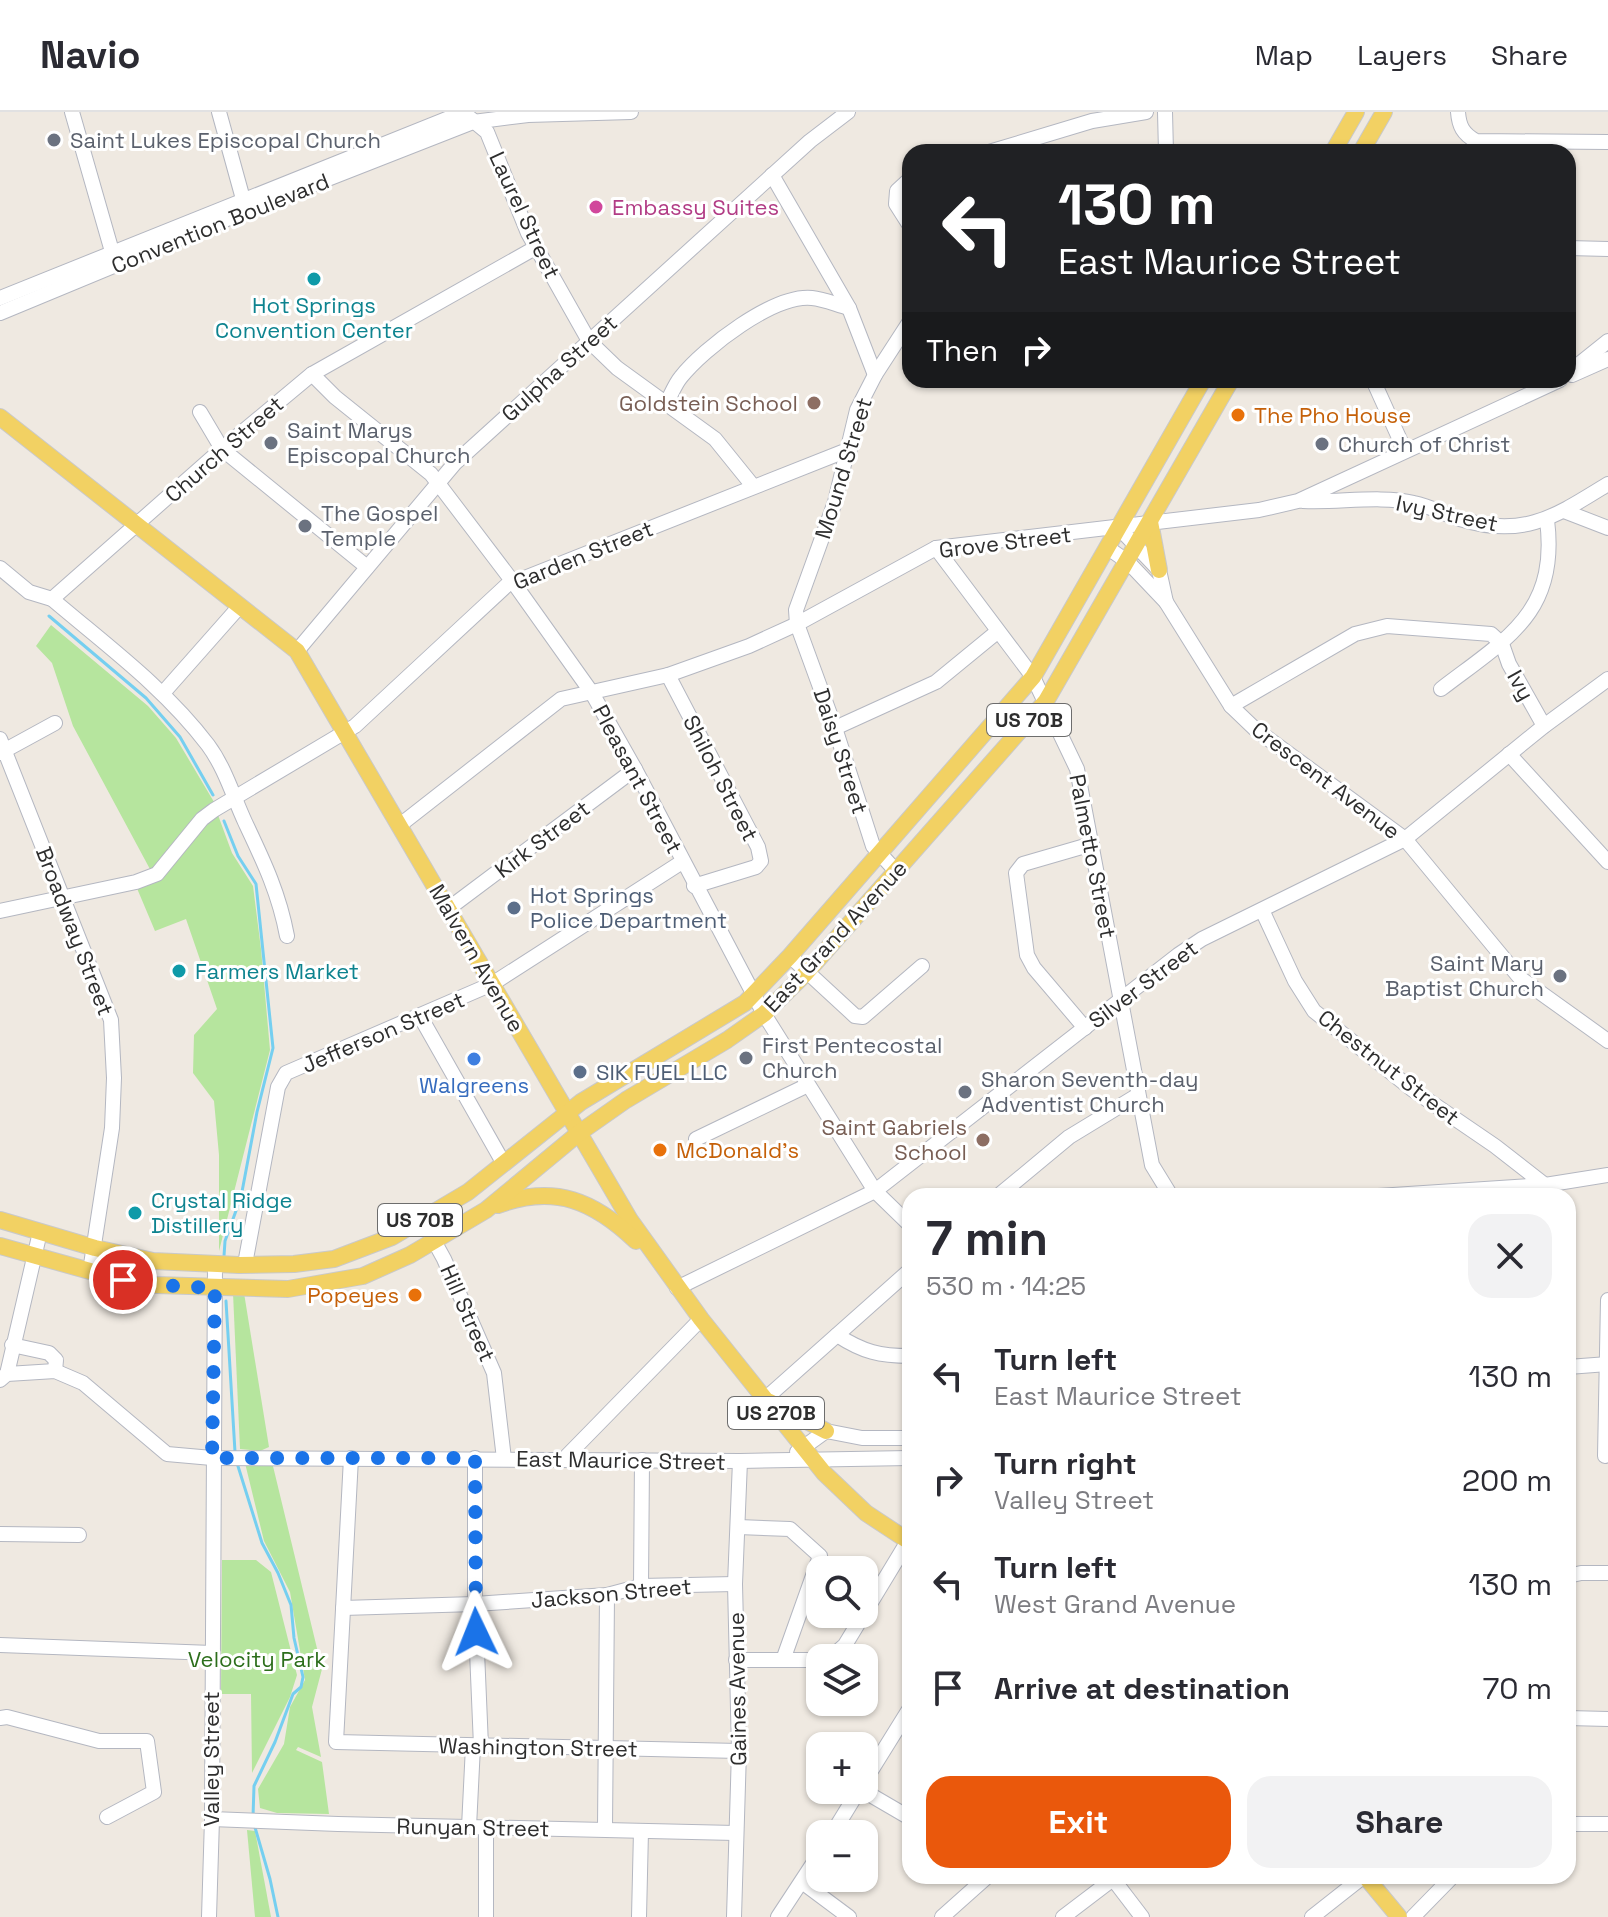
<!DOCTYPE html>
<html lang="en">
<head>
<meta charset="utf-8">
<style>
  :root { --surface:#fff; --page:#f2f2f3; --text:#2b2b33; --muted:#7c7c81; --line:#e1e1e2; --accent:#ea580c }
  body { margin:0; font-family:"Space Grotesk",sans-serif; background:var(--page); color:var(--text); height:100vh; display:flex; flex-direction:column; font-size:30px; white-space:nowrap }
  * { box-sizing:border-box; margin:0 }
  p { font-size:26px; color:var(--muted) }
  .icon { flex:none; width:44px; height:44px; fill:none; stroke:currentColor; stroke-width:2; stroke-linecap:round; stroke-linejoin:round }
  .map { position:relative; flex:1; overflow:hidden }
  .details { position:absolute; left:902px; top:1076px; width:674px; height:696px; display:flex; flex-direction:column; background:var(--surface); border-radius:24px; box-shadow:0 2px 6px #0004 }
  .details>* { flex:none }
  .banner { position:absolute; left:902px; top:32px; width:674px; height:244px; border-radius:24px; box-shadow:0 2px 6px #0004; background:#202124; color:#fff; overflow:hidden }
  .controls { position:absolute; left:806px; top:1444px; display:grid; gap:16px }
  .controls a { display:grid; place-items:center; width:72px; height:72px; border-radius:16px; background:var(--surface); box-shadow:0 2px 6px #0004; font-size:40px }
  .pin { position:absolute; display:grid; place-items:center; width:68px; height:68px; color:#fff; margin:-34px; border:4px solid #fff; border-radius:50%; box-shadow:0 2px 8px #0007 }
  .me { position:absolute; width:88px; margin:-44px; rotate:358deg; stroke-linejoin:round; filter:drop-shadow(0 0 6px #0008) }
  .turn { display:flex; align-items:center; gap:28px; height:168px; padding:0 24px; font-size:36px }
  .turn .icon { width:104px; height:104px; stroke-width:2.5 }
  .turn b { display:block; font-size:56px; line-height:68px }
  .then { display:flex; align-items:center; height:76px; padding:0 24px; background:#0003; gap:16px; font-size:30px }
  .round { display:grid; place-items:center; flex:none; width:84px; height:84px; border-radius:24px; background:var(--page) }
  .head { display:flex; align-items:center; justify-content:space-between; height:136px; padding:0 24px }
  h1 { font-size:48px; font-weight:600; line-height:60px }
  .primary-button { display:flex; gap:16px; margin-top:auto; padding:16px 24px }
  .primary-button a { flex:1; height:92px; border-radius:24px; background:var(--accent); color:#fff; font-size:32px; font-weight:600; line-height:92px; text-align:center }
  .primary-button a+a { background:var(--page); color:var(--text) }
  ul { padding:0; list-style:none }
  li { display:flex; align-items:center; gap:24px; height:104px; padding:0 24px }
  li div { flex:1 }
  li b { display:block; font-size:30px }
  li em { font-style:normal }
  header { display:flex; align-items:center; gap:48px; box-sizing:border-box; height:112px; padding:0 40px; background:var(--surface); border-bottom:2px solid var(--line) }
  header strong { font-size:38px }
  nav { display:flex; gap:44px; margin-inline-start:auto; font-size:28px }
  .map>svg:first-child { display:block }
  .green { fill:#b6e59e }
  .lines { fill:none; stroke-linecap:round; stroke-linejoin:round }
  .stream { stroke:#75cff0; stroke-width:3 }
  .minor-casing { stroke:#b4b7c1; stroke-width:16 }
  .major-casing { stroke:#c9c9c9; stroke-width:18 }
  .minor { stroke:#fff; stroke-width:14 }
  .major { stroke:#f2d163; stroke-width:16 }
  .route { stroke:#1a73e8; stroke-width:14; stroke-dasharray:0 25.2 }
  .worship-dot { fill:#6b7280; stroke:#fff; stroke-width:3 }
  .hotel-dot { fill:#d1479c; stroke:#fff; stroke-width:3 }
  .culture-dot { fill:#0f9aa8; stroke:#fff; stroke-width:3 }
  .education-dot { fill:#8d6e63; stroke:#fff; stroke-width:3 }
  .food-dot { fill:#e8710a; stroke:#fff; stroke-width:3 }
  .service-dot { fill:#5c6f8a; stroke:#fff; stroke-width:3 }
  .shop-dot { fill:#3f7fe0; stroke:#fff; stroke-width:3 }
  .labels { text-anchor:middle; dominant-baseline:central; stroke-width:6; stroke-linejoin:round; paint-order:stroke }
  .shield { fill:#fff; stroke:#6d6d6d; stroke-width:2 }
  .shield-label { font-size:20px; font-weight:bold; fill:#2e2e2e }
  .worship-label { font-size:22px; fill:#5b616d; stroke:#fff; text-anchor:start }
  .hotel-label { font-size:22px; fill:#b23c85; stroke:#fff; text-anchor:start }
  .street-label { font-size:22px; fill:#2e2e2e; stroke:#fff }
  .culture-label { font-size:22px; fill:#0d838f; stroke:#fff; text-anchor:start }
  .education-label { font-size:22px; fill:#785e54; stroke:#fff; text-anchor:end }
  .food-label { font-size:22px; fill:#c56008; stroke:#fff; text-anchor:start }
  .service-label { font-size:22px; fill:#4e5e75; stroke:#fff; text-anchor:start }
  .shop-label { font-size:22px; fill:#366cbe; stroke:#fff }
  .park-label { font-size:22px; fill:#2c6e1b; stroke:#fff }
</style>
</head>
<body>
<header>
<strong>Navio</strong>
<nav><a>Map</a><a>Layers</a><a>Share</a></nav>
</header>
<div class="map">
<svg width="1608" height="1805" viewBox="0 0 1608 1805">
  <rect width="100%" height="100%" fill="#efe9e1"/>
  <g class="green">
    <polygon points="51,513 148,594 176,626 214,690 151,759 73,614 52,551 36,534"/>
    <polygon points="218,703 232,741 253,774 261,837 270,938 219,1139 219,1043 214,989 193,961 194,923 217,897 186,807 155,819 136,774"/>
    <polygon points="233,1181 244,1181 269,1335 260,1339 240,1337"/>
    <polygon points="272,1350 322,1557 312,1595 321,1645 298,1635 296,1638 322,1650 329,1702 277,1701 260,1696 258,1677 284,1632 290,1595 305,1568 290,1480 264,1429 245,1351"/>
    <polygon points="222,1448 256,1448 271,1460 297,1563 290,1585 252,1661 251,1582 221,1582"/>
    <polygon points="247,1718 255,1719 271,1805 255,1805"/>
  </g>
  <g class="lines">
    <g class="stream">
      <polyline points="49,504 146,586 180,625 213,683"/>
      <polyline points="224,709 238,744 256,772 273,936 257,1000 241,1085 225,1129 224,1144"/>
      <polyline points="226,1189 235,1340"/>
      <polyline points="237,1351 262,1431 278,1461 291,1493 294,1526 303,1565 301,1575 293,1582 275,1630 254,1674 253,1705"/>
      <polyline points="254,1712 270,1767 278,1805"/>
    </g>
    <g class="minor-casing">
      <g id="minor">
        <polyline points="72,0 115,150"/>
        <polyline points="219,0 243,87"/>
        <polyline points="1165,0 1166,40"/>
        <path d="M1458 0C1459 14 1463 22 1476 29L1608 30"/>
        <polyline points="470,6 487,20 528,121 589,229 617,256 715,327 753,374"/>
        <polyline points="989,40 1092,9 1146,0"/>
        <polyline points="772,63 849,196 875,263"/>
        <polyline points="910,67 897,79 896,92 910,114"/>
        <polyline points="1568,136 1608,137"/>
        <polyline points="0,186 464,0"/>
        <polyline points="0,201 256,95 473,10 528,3 631,0"/>
        <polyline points="1568,261 1608,229"/>
        <polyline points="312,262 335,285 431,362 513,470 592,581 635,657 764,902 875,1079 910,1113"/>
        <polyline points="1572,263 1608,247"/>
        <polyline points="1373,268 1405,339"/>
        <path d="M666 292C671 283 675 272 681 265 704 236 774 182 812 186 824 187 837 193 849 196"/>
        <polyline points="200,300 222,337 367,455"/>
        <path d="M1303 389C1338 391 1380 383 1414 391 1429 394 1444 402 1460 407 1524 427 1556 404 1608 372"/>
        <polyline points="1564,399 1608,416"/>
        <polyline points="1119,416 1159,458 1166,490"/>
        <polyline points="936,436 1033,565 1077,657 1152,1053 1171,1084"/>
        <polyline points="1108,436 1128,450 1166,490 1231,594 1255,617 1405,727 1520,866 1608,929"/>
        <path d="M0 456 29 480 52 487C106 533 165 576 208 633 225 656 233 684 245 710 263 748 279 781 287 824"/>
        <polyline points="52,487 222,337 312,262 535,136"/>
        <polyline points="297,539 455,351 810,29 848,0"/>
        <polyline points="668,563 758,735 761,749 756,755 694,774"/>
        <path d="M1441 577C1506 527 1559 501 1547 408"/>
        <polyline points="163,581 239,495"/>
        <polyline points="1231,594 1355,522 1387,514 1491,522 1502,532 1509,552 1544,614"/>
        <polyline points="835,616 936,570 997,520"/>
        <polyline points="0,627 111,908 114,966 112,1016 90,1159"/>
        <polyline points="0,641 55,611"/>
        <polyline points="1509,642 1608,750"/>
        <polyline points="400,713 561,587 668,563 749,534 797,512 936,436 1259,398 1298,389 1560,268"/>
        <polyline points="896,759 873,734 835,616 797,512 796,498 835,390 857,298 875,263 910,209"/>
        <polyline points="448,797 635,657"/>
        <polyline points="1262,798 1295,869 1314,899 1413,978 1495,1034 1545,1073 1544,1084"/>
        <polyline points="0,799 136,770 157,762 202,707 214,698 355,614 507,473 850,337"/>
        <polyline points="790,844 855,904 863,905 922,854"/>
        <polyline points="420,904 504,1052"/>
        <polyline points="1085,916 1034,856 1027,843 1016,761 1023,752 1092,732"/>
        <polyline points="696,1027 808,973"/>
        <polyline points="998,1084 1069,1025 1138,983"/>
        <polyline points="1378,1084 1545,1073 1608,1063"/>
        <polyline points="422,1107 444,1147 494,1261 504,1347"/>
        <polyline points="245,1152 278,975 286,961 492,872 682,750"/>
        <polyline points="677,1176 875,1079 1178,843 1202,827 1405,727 1544,614 1608,567"/>
        <path d="M837 1223C863 1240 880 1244 910 1244"/>
        <polyline points="12,1233 49,1241 56,1248 55,1259"/>
        <polyline points="1568,1255 1608,1252"/>
        <polyline points="7,1262 40,1120"/>
        <polyline points="0,1268 7,1262 55,1259 83,1271 167,1342 212,1346 740,1349 910,1346"/>
        <polyline points="765,1287 910,1158"/>
        <polyline points="797,1340 826,1319 862,1326 910,1326"/>
        <polyline points="1605,1344 1608,1188"/>
        <polyline points="351,1346 336,1630 739,1639"/>
        <polyline points="475,1346 475,1492 481,1634"/>
        <polyline points="564,1347 701,1207"/>
        <polyline points="738,1415 790,1417 820,1444 783,1548"/>
        <polyline points="0,1422 79,1423"/>
        <polyline points="1568,1464 1581,1461 1608,1461"/>
        <polyline points="641,1474 642,1348"/>
        <polyline points="343,1496 475,1492 607,1483 641,1474 735,1472"/>
        <polyline points="0,1533 212,1541"/>
        <polyline points="830,1546 845,1533 908,1429"/>
        <polyline points="736,1548 820,1548"/>
        <polyline points="0,1606 7,1605 99,1629 147,1629 154,1680 107,1705"/>
        <polyline points="1568,1606 1608,1607"/>
        <polyline points="864,1670 910,1596"/>
        <polyline points="862,1678 910,1706"/>
        <polyline points="212,1707 338,1712 735,1721"/>
        <polyline points="1568,1712 1608,1712"/>
        <polyline points="469,1715 473,1634"/>
        <polyline points="486,1715 486,1805"/>
        <polyline points="605,1716 607,1483"/>
        <polyline points="832,1722 859,1678"/>
        <polyline points="1113,1767 1142,1805"/>
        <polyline points="802,1770 849,1805"/>
        <polyline points="209,1805 212,1707 215,1153"/>
        <polyline points="639,1805 641,1719"/>
        <polyline points="734,1805 739,1639 735,1472 740,1349"/>
        <polyline points="778,1805 820,1741"/>
        <polyline points="942,1805 988,1764"/>
        <polyline points="1063,1805 1117,1764"/>
        <polyline points="1312,1805 1364,1764"/>
        <polyline points="1413,1805 1453,1764"/>
      </g>
    </g>
    <g class="major-casing">
      <g id="major">
        <polyline points="1333,40 1356,0"/>
        <polyline points="1361,40 1384,0"/>
        <polyline points="0,305 297,539 630,1108 701,1207 824,1361 866,1401 910,1430"/>
        <polyline points="1150,410 1159,458"/>
        <path d="M498 1093C555 1072 594 1089 636 1129"/>
        <polyline points="0,1108 95,1136 153,1149 239,1153 294,1152 334,1147 392,1125 468,1080 581,990 745,891 790,844 1033,565 1203,268"/>
        <polyline points="0,1134 90,1159 156,1173 288,1177 363,1164 410,1143 486,1098 579,1021 626,988 727,928 764,902 806,861 1046,589 1231,268"/>
        <polyline points="770,1290 826,1319"/>
        <polyline points="1365,1764 1399,1805"/>
      </g>
    </g>
    <use href="#minor" class="minor"/>
    <use href="#major" class="major"/>
  </g>
  <g class="lines">
    <polyline class="route" points="123,1168 156,1173 215,1176 212,1346 475,1346 476,1520"/>
  </g>
  <g class="worship-dot">
    <circle cx="54" cy="28" r="8"/>
    <circle cx="271" cy="331" r="8"/>
    <circle cx="1322" cy="332" r="8"/>
    <circle cx="305" cy="414" r="8"/>
    <circle cx="1560" cy="864" r="8"/>
    <circle cx="746" cy="946" r="8"/>
    <circle cx="965" cy="980" r="8"/>
  </g>
  <circle class="hotel-dot" cx="596" cy="95" r="8"/>
  <g class="culture-dot">
    <circle cx="314" cy="167" r="8"/>
    <circle cx="179" cy="859" r="8"/>
    <circle cx="135" cy="1101" r="8"/>
  </g>
  <g class="education-dot">
    <circle cx="814" cy="291" r="8"/>
    <circle cx="983" cy="1028" r="8"/>
  </g>
  <g class="food-dot">
    <circle cx="1238" cy="303" r="8"/>
    <circle cx="660" cy="1038" r="8"/>
    <circle cx="415" cy="1183" r="8"/>
  </g>
  <g class="service-dot">
    <circle cx="514" cy="796" r="8"/>
    <circle cx="580" cy="960" r="8"/>
  </g>
  <circle class="shop-dot" cx="474" cy="947" r="8"/>
  <g class="labels">
    <g class="shield">
      <rect x="987" y="592" width="84" height="32" rx="6"/>
      <rect x="378" y="1092" width="84" height="32" rx="6"/>
      <rect x="728" y="1285" width="96" height="32" rx="6"/>
    </g>
    <g class="shield-label">
      <text x="1029" y="608">US 70B</text>
      <text x="420" y="1108">US 70B</text>
      <text x="776" y="1301">US 270B</text>
    </g>
    <g class="worship-label">
      <text x="70" y="28">Saint Lukes Episcopal Church</text>
      <text x="287" y="318">Saint Marys<tspan x="287" dy="25">Episcopal Church</tspan></text>
      <text x="1338" y="332">Church of Christ</text>
      <text x="321" y="401">The Gospel<tspan x="321" dy="25">Temple</tspan></text>
      <text x="1544" y="851" text-anchor="end">Saint Mary<tspan x="1544" dy="25">Baptist Church</tspan></text>
      <text x="762" y="933">First Pentecostal<tspan x="762" dy="25">Church</tspan></text>
      <text x="981" y="967">Sharon Seventh-day<tspan x="981" dy="25">Adventist Church</tspan></text>
    </g>
    <g class="hotel-label">
      <text x="612" y="95">Embassy Suites</text>
    </g>
    <g class="street-label">
      <text transform="translate(525 103) rotate(65)">Laurel Street</text>
      <text transform="translate(220 111) rotate(-22)">Convention Boulevard</text>
      <text transform="translate(559 256) rotate(-42)">Gulpha Street</text>
      <text transform="translate(224 337) rotate(-41)">Church Street</text>
      <text transform="translate(843 356) rotate(-73)">Mound Street</text>
      <text transform="translate(1447 401) rotate(12)">Ivy Street</text>
      <text transform="translate(1005 430) rotate(-7)">Grove Street</text>
      <text transform="translate(583 443) rotate(-22)">Garden Street</text>
      <text transform="translate(1521 573) rotate(61)">Ivy</text>
      <text transform="translate(841 639) rotate(72)">Daisy Street</text>
      <text transform="translate(721 666) rotate(63)">Shiloh Street</text>
      <text transform="translate(638 667) rotate(62)">Pleasant Street</text>
      <text transform="translate(1326 668) rotate(37)">Crescent Avenue</text>
      <text transform="translate(542 727) rotate(-37)">Kirk Street</text>
      <text transform="translate(1093 744) rotate(79)">Palmetto Street</text>
      <text transform="translate(75 819) rotate(69)">Broadway Street</text>
      <text transform="translate(835 824) rotate(-47)">East Grand Avenue</text>
      <text transform="translate(477 846) rotate(60)">Malvern Avenue</text>
      <text transform="translate(1143 872) rotate(-37)">Silver Street</text>
      <text transform="translate(383 920) rotate(-23)">Jefferson Street</text>
      <text transform="translate(1389 955) rotate(38)">Chestnut Street</text>
      <text transform="translate(468 1201) rotate(66)">Hill Street</text>
      <text transform="translate(621 1348) rotate(1)">East Maurice Street</text>
      <text transform="translate(611 1481) rotate(-5)">Jackson Street</text>
      <text transform="translate(737 1577) rotate(-91)">Gaines Avenue</text>
      <text transform="translate(538 1635) rotate(1)">Washington Street</text>
      <text transform="translate(211 1647) rotate(-90)">Valley Street</text>
      <text transform="translate(473 1715) rotate(1)">Runyan Street</text>
    </g>
    <g class="culture-label">
      <text x="314" y="193" text-anchor="middle">Hot Springs<tspan x="314" dy="25">Convention Center</tspan></text>
      <text x="195" y="859">Farmers Market</text>
      <text x="151" y="1088">Crystal Ridge<tspan x="151" dy="25">Distillery</tspan></text>
    </g>
    <g class="education-label">
      <text x="798" y="291">Goldstein School</text>
      <text x="967" y="1015">Saint Gabriels<tspan x="967" dy="25">School</tspan></text>
    </g>
    <g class="food-label">
      <text x="1254" y="303">The Pho House</text>
      <text x="676" y="1038">McDonald's</text>
      <text x="399" y="1183" text-anchor="end">Popeyes</text>
    </g>
    <g class="service-label">
      <text x="530" y="783">Hot Springs<tspan x="530" dy="25">Police Department</tspan></text>
      <text x="596" y="960">SIK FUEL LLC</text>
    </g>
    <g class="shop-label">
      <text x="474" y="973">Walgreens</text>
    </g>
    <g class="park-label">
      <text x="257" y="1547">Velocity Park</text>
    </g>
  </g>
</svg>
<div class="controls">
<a><svg class="icon" aria-label="search" viewBox="0 0 24 24"><circle cx="10" cy="10" r="6"/><path d="M15 15l6 6"/></svg></a>
<a><svg class="icon" aria-label="layers" viewBox="0 0 24 24"><path d="M12 4l9 5-9 5-9-5zM3 14l9 5 9-5"/></svg></a>
<a>+</a>
<a>−</a>
</div>
<div class="pin" style="left:123px;top:1168px;background:#d93025"><svg class="icon" aria-label="arrive" viewBox="0 0 24 24"><path d="M6 21V4h12l-3 4 3 4H6"/></svg></div>
<svg class="me" style="left:476px;top:1520px" viewBox="-20 -20 40 40"><path d="M0-17L14 15 0 8-14 15z" fill="#1a73e8" stroke="#fff" stroke-width="4"/></svg>
<div class="banner">
<div class="turn"><svg class="icon" aria-label="left" viewBox="0 0 24 24"><path d="M17 20v-9H6M10 6l-5 5 5 5"/></svg><div><b>130 m</b>East Maurice Street</div></div>
<div class="then">Then<svg class="icon" aria-label="right" viewBox="0 0 24 24"><path d="M7 20v-9h11M14 6l5 5-5 5"/></svg></div>
</div>
<section class="details">
<div class="head"><div><h1>7 min</h1><p>530 m · 14:25</p></div><a class="round"><svg class="icon" aria-label="close" viewBox="0 0 24 24"><path d="M6 6l12 12M18 6L6 18"/></svg></a></div>
<ul>
<li><svg class="icon" aria-label="left" viewBox="0 0 24 24"><path d="M17 20v-9H6M10 6l-5 5 5 5"/></svg><div><b>Turn left</b><p>East Maurice Street</p></div><em>130 m</em></li>
<li><svg class="icon" aria-label="right" viewBox="0 0 24 24"><path d="M7 20v-9h11M14 6l5 5-5 5"/></svg><div><b>Turn right</b><p>Valley Street</p></div><em>200 m</em></li>
<li><svg class="icon" aria-label="left" viewBox="0 0 24 24"><path d="M17 20v-9H6M10 6l-5 5 5 5"/></svg><div><b>Turn left</b><p>West Grand Avenue</p></div><em>130 m</em></li>
<li><svg class="icon" aria-label="arrive" viewBox="0 0 24 24"><path d="M6 21V4h12l-3 4 3 4H6"/></svg><div><b>Arrive at destination</b></div><em>70 m</em></li>
</ul>
<div class="primary-button"><a>Exit</a><a>Share</a></div>
</section>
</div>
</body>
</html>
